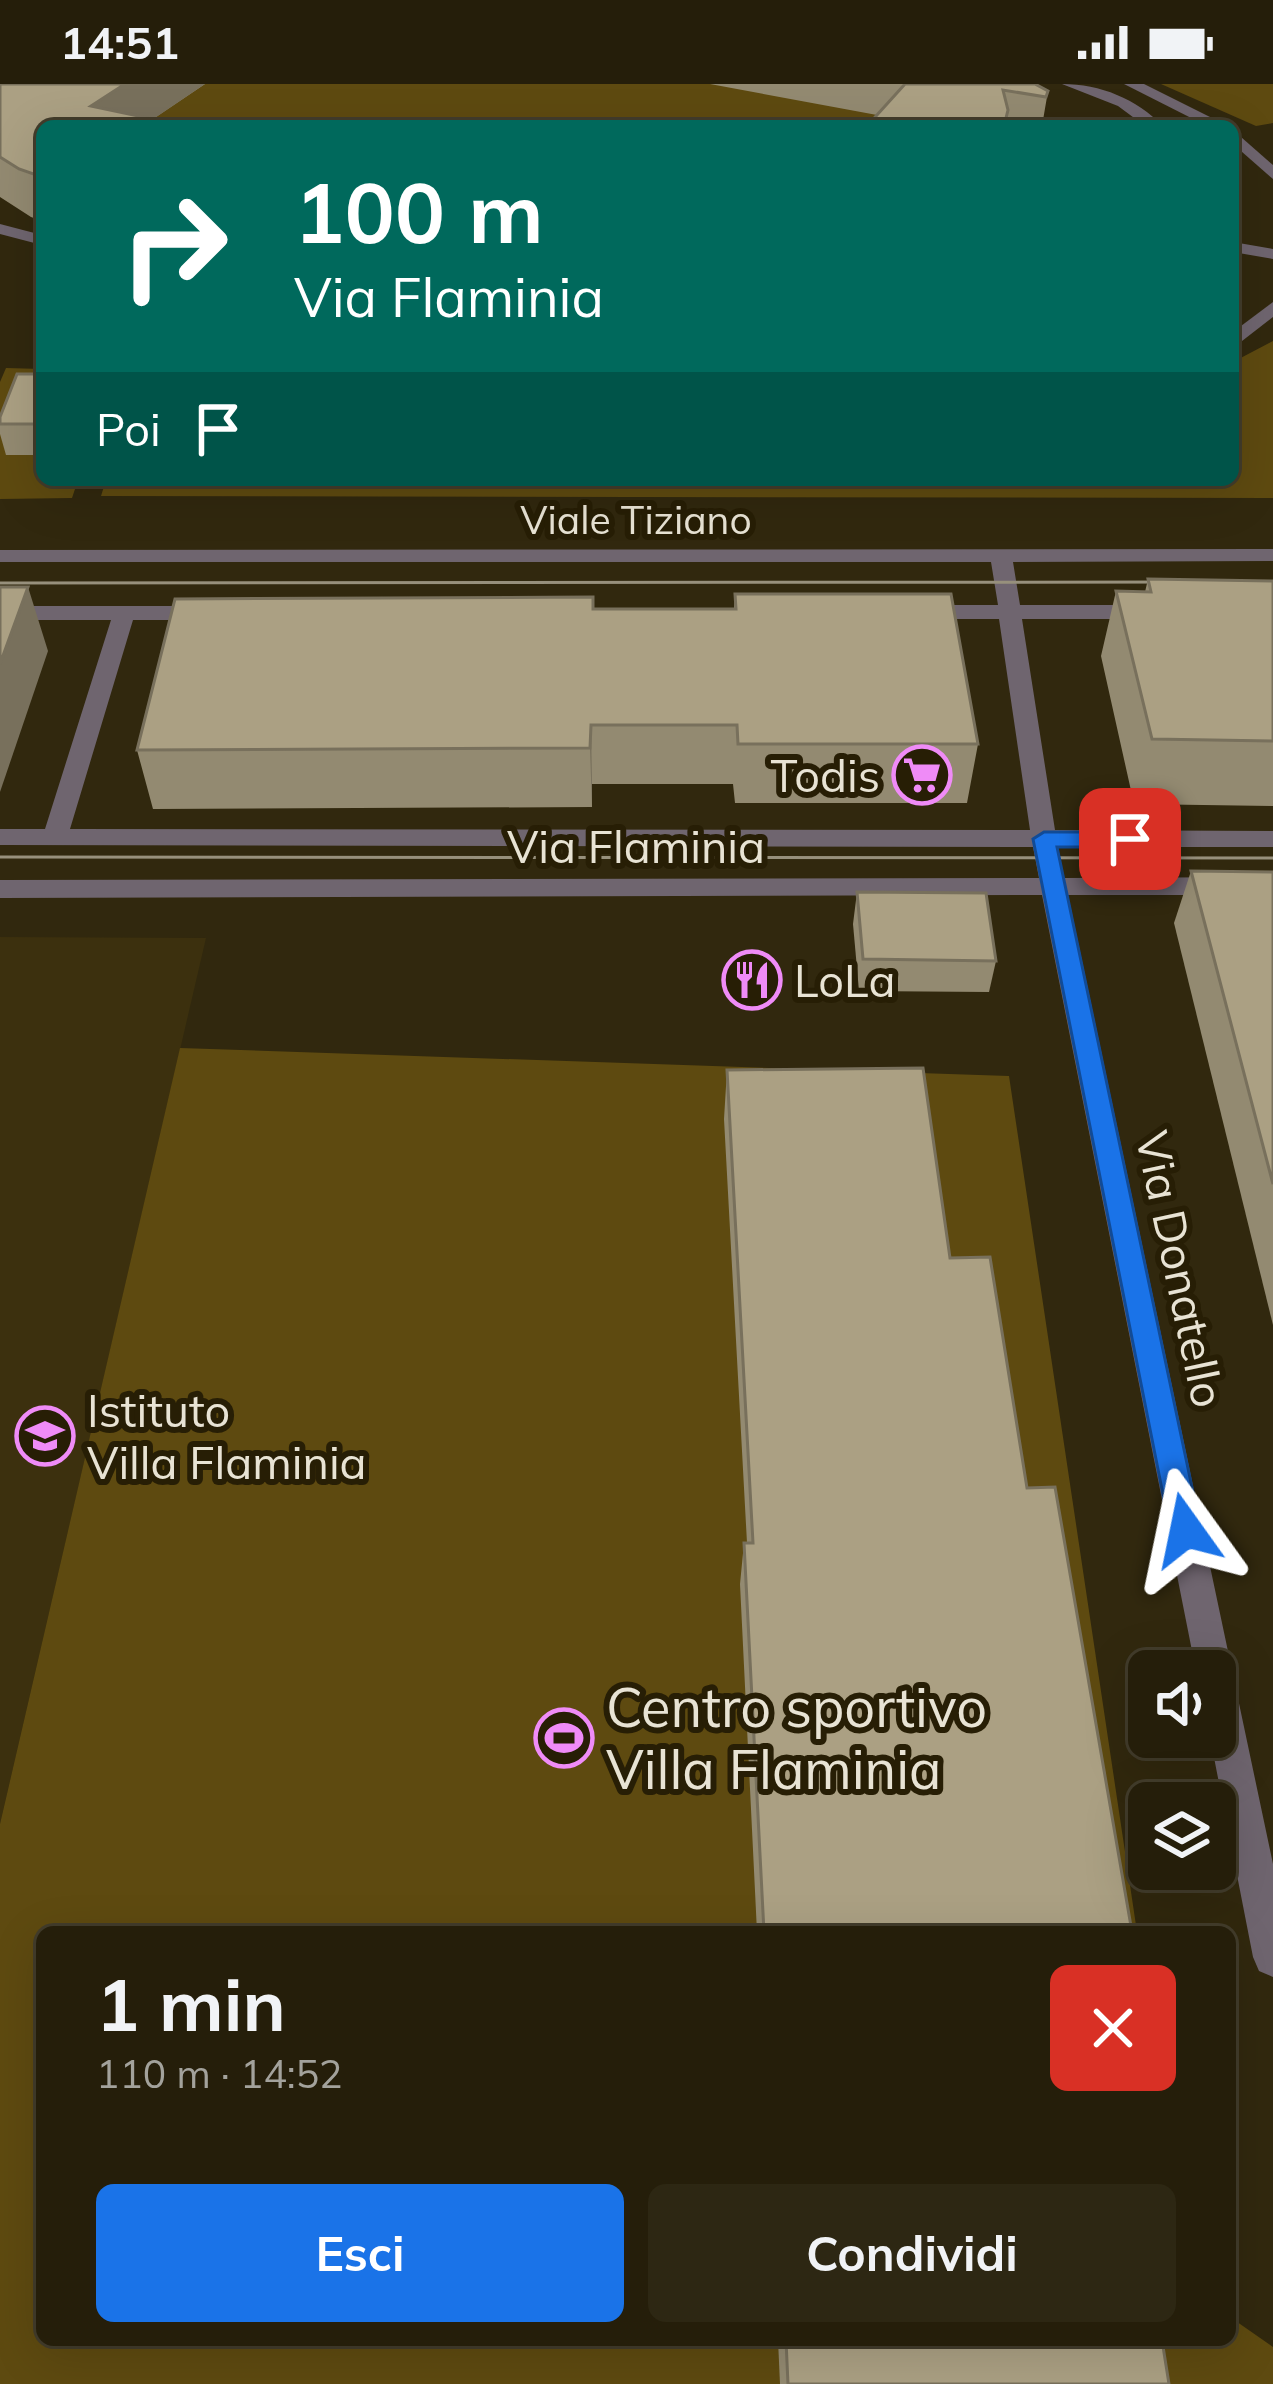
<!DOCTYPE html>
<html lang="it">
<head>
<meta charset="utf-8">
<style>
  :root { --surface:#251e0a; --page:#2d2713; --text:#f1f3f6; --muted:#a3a29c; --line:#423c2b; --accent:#1a73e8 }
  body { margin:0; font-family:Mulish,sans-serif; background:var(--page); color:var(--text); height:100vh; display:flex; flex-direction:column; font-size:45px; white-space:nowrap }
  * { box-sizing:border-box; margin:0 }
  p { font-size:39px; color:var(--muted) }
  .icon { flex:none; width:66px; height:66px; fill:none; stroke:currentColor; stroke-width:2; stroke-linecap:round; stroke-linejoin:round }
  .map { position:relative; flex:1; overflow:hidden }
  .drawer { position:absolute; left:36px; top:1842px; width:1200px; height:420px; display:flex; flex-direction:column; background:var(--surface); border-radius:18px; box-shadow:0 12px 48px #0002,0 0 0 3px var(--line) }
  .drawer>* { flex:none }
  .top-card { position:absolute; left:36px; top:36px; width:1203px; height:366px; border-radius:18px; box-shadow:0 12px 48px #0002,0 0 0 3px var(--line); background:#00695c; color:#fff; overflow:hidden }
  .fabs { position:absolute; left:1128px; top:1566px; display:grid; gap:24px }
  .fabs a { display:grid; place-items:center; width:108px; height:108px; border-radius:18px; background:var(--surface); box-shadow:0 12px 48px #0002,0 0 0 3px var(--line); font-size:60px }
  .pin { position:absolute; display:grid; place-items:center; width:102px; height:102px; color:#fff; margin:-51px; border-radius:24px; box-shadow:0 6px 18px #0006 }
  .me { position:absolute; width:132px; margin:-66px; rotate:348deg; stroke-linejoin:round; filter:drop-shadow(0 0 9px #0008) }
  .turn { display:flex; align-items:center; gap:42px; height:252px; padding:0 60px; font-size:54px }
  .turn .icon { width:156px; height:156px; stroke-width:2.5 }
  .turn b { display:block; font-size:84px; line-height:102px }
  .then { display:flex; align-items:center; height:114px; padding:0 60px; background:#0003; gap:24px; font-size:45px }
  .round { display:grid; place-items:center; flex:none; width:126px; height:126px; border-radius:18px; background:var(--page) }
  .overview { display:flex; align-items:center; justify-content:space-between; height:204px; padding:0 60px }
  h1 { font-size:72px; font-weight:700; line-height:90px }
  .button { display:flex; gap:24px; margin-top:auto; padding:24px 60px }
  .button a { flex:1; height:138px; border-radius:18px; background:var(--accent); color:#fff; font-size:48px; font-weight:700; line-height:138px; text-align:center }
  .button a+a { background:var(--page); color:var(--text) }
  .status { display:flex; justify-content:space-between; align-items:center; height:84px; padding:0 60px; background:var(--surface); direction:ltr }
  .status svg { height:33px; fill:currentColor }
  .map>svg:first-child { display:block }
  .built { fill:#3c300e }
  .green { fill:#5e4a10 }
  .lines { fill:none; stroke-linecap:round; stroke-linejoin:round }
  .minor { fill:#6f656f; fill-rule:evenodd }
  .tram { stroke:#97907c; stroke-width:3 }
  .wall { fill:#938a71 }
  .shaded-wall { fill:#78705c }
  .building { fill:#aba083; stroke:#78705c; stroke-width:3 }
  .route { fill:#1a73e8; stroke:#114b97; stroke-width:3 }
  .labels { text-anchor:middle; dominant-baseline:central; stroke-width:12; stroke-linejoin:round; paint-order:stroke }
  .far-street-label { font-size:39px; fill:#e8e3d4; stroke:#271e05 }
  .poi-label { font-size:45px; fill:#e8e3d4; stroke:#271e05; text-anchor:start }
  .street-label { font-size:45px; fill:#e8e3d4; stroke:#271e05 }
  .near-poi-label { font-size:54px; fill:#e8e3d4; stroke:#271e05; text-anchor:start }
</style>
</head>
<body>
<div class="status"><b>14:51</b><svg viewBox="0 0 49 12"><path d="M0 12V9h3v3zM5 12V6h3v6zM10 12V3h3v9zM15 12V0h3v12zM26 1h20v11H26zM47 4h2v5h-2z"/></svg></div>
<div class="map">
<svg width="1273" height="2300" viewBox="0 0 1273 2300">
  <rect width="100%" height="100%" fill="#31280e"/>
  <polygon class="built" points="0,853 206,854 0,1740"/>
  <g class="green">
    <polygon points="72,0 947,0 991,42 42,42"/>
    <polygon points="1161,0 1273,0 1273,39 1256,42"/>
    <polygon points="1273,257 1273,414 101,412 106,396 1233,396 1233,278"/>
    <polygon points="6,284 42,285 42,396 78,396 72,414 0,415 0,298"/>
    <polygon points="180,964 1009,992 1137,1848 42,1848 42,2256 1230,2256 1230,2233 1273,2263 1273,2300 0,2300 0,1740"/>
  </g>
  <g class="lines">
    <g class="minor">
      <path d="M1062 0C1101 0 1136 15 1163 42H1145L1118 22Z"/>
      <polygon points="1124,0 1144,0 1228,42 1207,42"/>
      <polygon points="1233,46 1273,81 1273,95 1233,60"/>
      <polygon points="0,140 42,151 42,161 0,150"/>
      <polygon points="1233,158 1273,165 1273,175 1233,168"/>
      <polygon points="1273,218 1273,233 1233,264 1233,248"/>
      <polygon points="1273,465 1273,477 1013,478 1020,521 1153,521 1164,528 1153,535 1022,535 1055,746 1273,747 1273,763 1058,763 1064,794 1273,793 1273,811 1068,811 1273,1780 1273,1893 1259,1887 1253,1873 1210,1653 1215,1653 1215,1587 1196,1587 1042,811 0,814 0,796 1039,794 1033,763 0,761 0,745 45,745 111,536 0,536 0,522 211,522 222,529 211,536 133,536 70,745 1030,746 999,535 913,535 902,528 913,521 998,521 991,478 0,478 0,466"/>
    </g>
    <g class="tram">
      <polyline points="0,499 1183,498"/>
      <polyline points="0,773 1273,774"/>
    </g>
  </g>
  <g class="wall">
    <polygon points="0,0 205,0 153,35 42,42 42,137 31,133 0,113"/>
    <polygon points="710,0 1035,0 1048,7 1042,42 867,42 877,31"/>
    <polygon points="42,290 42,371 6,371 0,350 0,333"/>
    <polygon points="1148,495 1273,497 1273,722 1134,720 1101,572 1116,507 1145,508"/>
    <polygon points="735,510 978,660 967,719 735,719 733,700 592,700 592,723 153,725 137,666 594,525 734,525"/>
    <polygon points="1191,787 1273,788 1273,1241 1174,839"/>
    <polygon points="857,808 996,877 989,908 859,907 853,840"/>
    <polygon points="727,986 950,1174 1027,1404 1132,1848 757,1848 740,1500 744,1459 747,1459 724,1035"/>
    <polygon points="778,2256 1162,2256 1169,2300 780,2300"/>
  </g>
  <g class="shaded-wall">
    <polygon points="125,0 205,0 143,42 91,22"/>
    <polygon points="28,503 48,567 0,708 0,580"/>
    <polygon points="591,641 592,700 592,723 590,664"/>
  </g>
  <g class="building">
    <polygon points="0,0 125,0 91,22 186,42 42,42 42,93 19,85 0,73"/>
    <polygon points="905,0 1035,0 1048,7 1046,13 1003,6 1008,26 1004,42 867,42"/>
    <polygon points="17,290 42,290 42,340 0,340 0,333"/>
    <polygon points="1148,495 1273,497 1273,657 1152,655 1116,507 1151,508"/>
    <polygon points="0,503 28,503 0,580"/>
    <polygon points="735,510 951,510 978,660 738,660 737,641 591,641 590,664 137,666 175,515 593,513 593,525 736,525"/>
    <polygon points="1191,787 1273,788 1273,1100"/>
    <polygon points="857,808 986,809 996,877 863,875"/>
    <polygon points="923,984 950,1174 990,1173 1027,1404 1055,1403 1132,1848 764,1848 744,1459 753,1459 727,986"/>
    <polygon points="786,2256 1162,2256 1169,2300 788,2300"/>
  </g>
  <polygon class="route" points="1044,748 1130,748 1142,755 1130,763 1057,763 1201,1446 1196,1456 1186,1460 1175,1456 1170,1446 1033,755"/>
  <defs>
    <g id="supermarket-ring" transform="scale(3)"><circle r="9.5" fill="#271e05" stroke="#ef8bf7" stroke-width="1.5"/><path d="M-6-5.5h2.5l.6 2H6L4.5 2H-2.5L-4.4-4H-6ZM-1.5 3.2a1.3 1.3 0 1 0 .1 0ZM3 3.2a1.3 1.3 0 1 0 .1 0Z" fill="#ef8bf7"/></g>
    <g id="restaurant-ring" transform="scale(3)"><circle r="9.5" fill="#271e05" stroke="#ef8bf7" stroke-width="1.5"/><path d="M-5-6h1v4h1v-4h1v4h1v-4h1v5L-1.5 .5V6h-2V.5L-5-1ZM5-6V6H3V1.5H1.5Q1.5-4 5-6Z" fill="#ef8bf7"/></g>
    <g id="school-ring" transform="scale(3)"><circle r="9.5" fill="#271e05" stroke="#ef8bf7" stroke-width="1.5"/><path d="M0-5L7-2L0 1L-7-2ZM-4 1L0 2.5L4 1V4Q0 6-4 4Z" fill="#ef8bf7"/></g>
    <g id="stadium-ring" transform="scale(3)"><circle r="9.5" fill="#271e05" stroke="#ef8bf7" stroke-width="1.5"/><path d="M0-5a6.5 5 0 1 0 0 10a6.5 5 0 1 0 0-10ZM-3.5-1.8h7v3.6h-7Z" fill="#ef8bf7"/></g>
  </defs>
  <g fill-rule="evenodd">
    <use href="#supermarket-ring" x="922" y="691"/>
    <use href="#restaurant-ring" x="752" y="896"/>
    <use href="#school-ring" x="45" y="1352"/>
    <use href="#stadium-ring" x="564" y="1654"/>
  </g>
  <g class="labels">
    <g class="far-street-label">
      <text x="636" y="435">Viale Tiziano</text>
    </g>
    <g class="poi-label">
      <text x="880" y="691" text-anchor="end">Todis</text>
      <text x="794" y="896">LoLa</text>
      <text x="87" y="1326">Istituto<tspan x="87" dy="52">Villa Flaminia</tspan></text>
    </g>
    <g class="street-label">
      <text x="636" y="762">Via Flaminia</text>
      <text transform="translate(1181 1185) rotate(78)">Via Donatello</text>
    </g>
    <g class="near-poi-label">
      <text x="606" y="1623">Centro sportivo<tspan x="606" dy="62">Villa Flaminia</tspan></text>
    </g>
  </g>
</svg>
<div class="fabs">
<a><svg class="icon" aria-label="sound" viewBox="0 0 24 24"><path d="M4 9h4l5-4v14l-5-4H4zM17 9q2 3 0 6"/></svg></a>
<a><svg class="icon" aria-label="layers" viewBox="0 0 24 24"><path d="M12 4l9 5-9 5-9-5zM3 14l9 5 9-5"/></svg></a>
</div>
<div class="pin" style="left:1130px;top:755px;background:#d93025"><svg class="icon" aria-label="arrive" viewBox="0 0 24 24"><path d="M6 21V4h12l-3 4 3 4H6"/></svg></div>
<svg class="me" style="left:1186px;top:1446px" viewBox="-20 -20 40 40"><path d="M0-17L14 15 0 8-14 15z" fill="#1a73e8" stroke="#fff" stroke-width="4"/></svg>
<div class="top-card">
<div class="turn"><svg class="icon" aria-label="right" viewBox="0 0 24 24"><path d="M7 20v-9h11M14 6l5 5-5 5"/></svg><div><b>100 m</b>Via Flaminia</div></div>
<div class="then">Poi<svg class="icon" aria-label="arrive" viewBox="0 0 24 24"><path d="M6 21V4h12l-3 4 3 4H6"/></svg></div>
</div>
<section class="drawer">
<div class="overview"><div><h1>1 min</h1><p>110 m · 14:52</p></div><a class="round" style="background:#d93025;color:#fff"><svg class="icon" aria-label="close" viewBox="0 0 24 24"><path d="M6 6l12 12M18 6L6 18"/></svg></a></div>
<div class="button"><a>Esci</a><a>Condividi</a></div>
</section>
</div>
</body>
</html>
